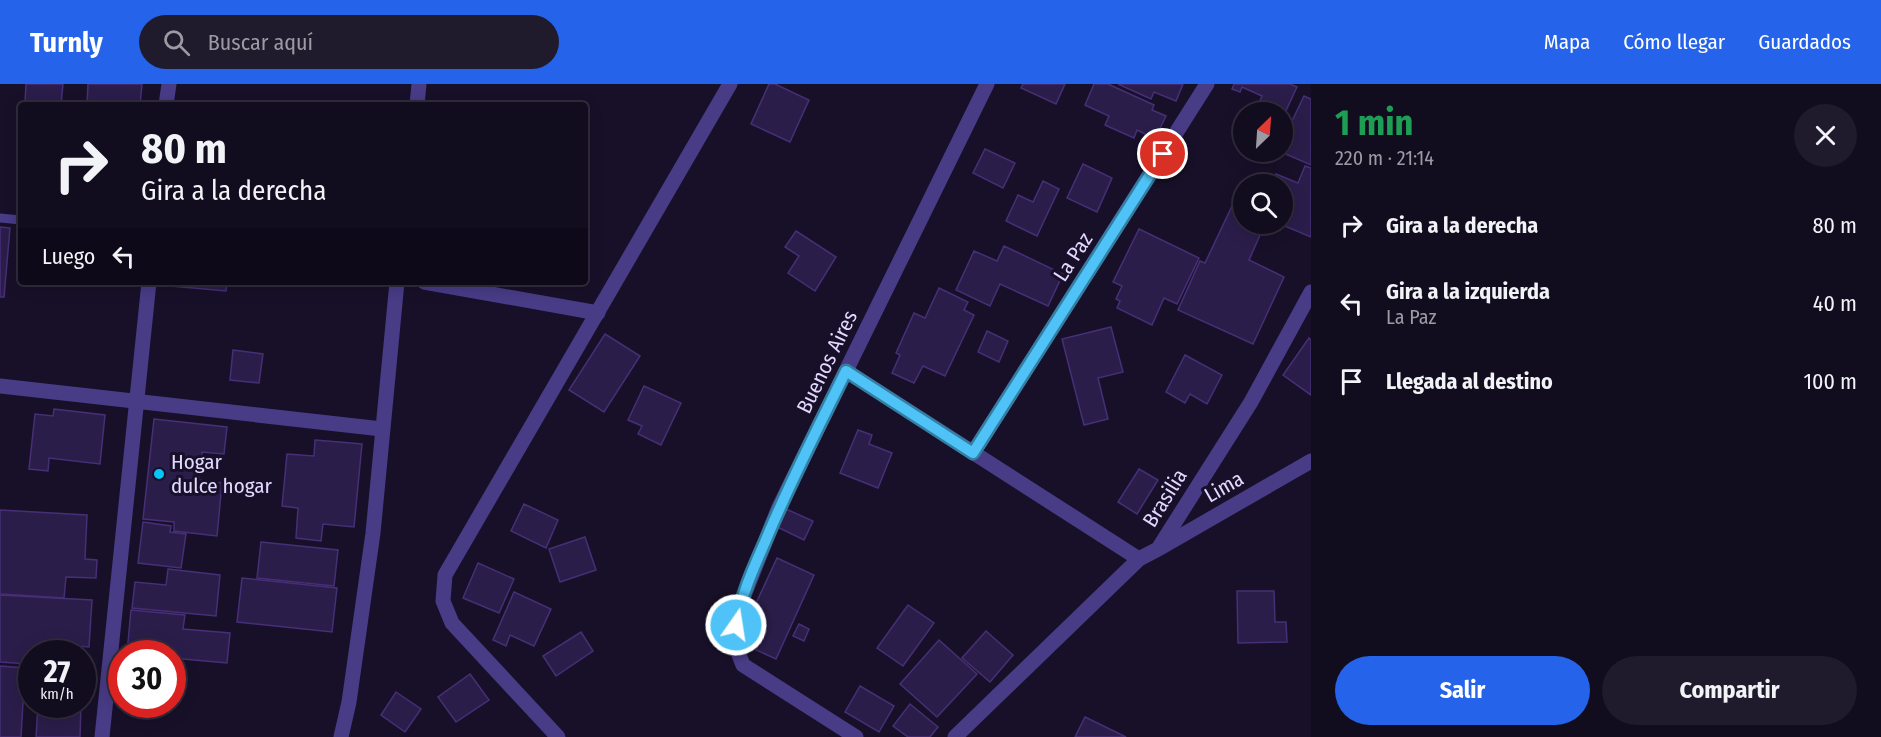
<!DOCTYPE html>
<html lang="es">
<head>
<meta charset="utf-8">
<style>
  :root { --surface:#120c1f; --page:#1f1a2c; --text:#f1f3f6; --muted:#9c9ba4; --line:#312c3d; --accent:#2563eb }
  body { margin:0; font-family:"Fira Sans Condensed",sans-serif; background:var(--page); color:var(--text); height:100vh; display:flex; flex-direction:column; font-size:22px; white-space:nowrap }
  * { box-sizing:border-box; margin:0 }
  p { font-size:20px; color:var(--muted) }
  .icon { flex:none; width:33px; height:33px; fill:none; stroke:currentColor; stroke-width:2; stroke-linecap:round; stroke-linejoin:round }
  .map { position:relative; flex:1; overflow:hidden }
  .drawer { display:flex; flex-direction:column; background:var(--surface); width:570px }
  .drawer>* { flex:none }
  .hud { position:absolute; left:18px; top:18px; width:570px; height:183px; border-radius:6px; box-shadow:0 3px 15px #0003,0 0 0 2px var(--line); background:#120c1f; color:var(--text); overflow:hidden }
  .needle { width:39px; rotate:25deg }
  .controls { position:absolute; left:1233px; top:18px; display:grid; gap:12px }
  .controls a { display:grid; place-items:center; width:60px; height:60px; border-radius:50%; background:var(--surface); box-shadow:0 3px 15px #0003,0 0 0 2px var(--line); font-size:30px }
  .speed { position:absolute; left:18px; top:556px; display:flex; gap:12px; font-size:30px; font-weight:700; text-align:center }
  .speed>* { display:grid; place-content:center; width:78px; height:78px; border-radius:50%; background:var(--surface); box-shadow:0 3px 15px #0003,0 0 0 2px var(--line); line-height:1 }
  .speed small { font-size:15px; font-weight:400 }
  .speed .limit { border:9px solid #d22; background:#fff; color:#111 }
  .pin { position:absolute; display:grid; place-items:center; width:51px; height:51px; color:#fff; margin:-26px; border:3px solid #fff; border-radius:50%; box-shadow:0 2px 6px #0007 }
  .me { position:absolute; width:66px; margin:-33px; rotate:13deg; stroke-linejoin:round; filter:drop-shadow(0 0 4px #0008) }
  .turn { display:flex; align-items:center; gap:21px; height:126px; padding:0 24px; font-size:27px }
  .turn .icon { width:78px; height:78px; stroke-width:2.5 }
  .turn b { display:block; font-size:42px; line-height:51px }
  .then { display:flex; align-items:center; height:57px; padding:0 24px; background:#0003; gap:12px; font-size:22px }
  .round { display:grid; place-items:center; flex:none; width:63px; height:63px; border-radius:32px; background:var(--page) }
  .overview { display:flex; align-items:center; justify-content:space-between; height:102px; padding:0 24px }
  h1 { font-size:36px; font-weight:700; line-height:45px; color:#1e9e55 }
  .button { display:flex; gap:12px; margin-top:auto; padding:12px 24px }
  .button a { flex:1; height:69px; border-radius:36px; background:var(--accent); color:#fff; font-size:24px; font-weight:700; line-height:69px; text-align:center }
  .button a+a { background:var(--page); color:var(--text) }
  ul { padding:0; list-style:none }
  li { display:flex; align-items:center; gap:18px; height:78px; padding:0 24px }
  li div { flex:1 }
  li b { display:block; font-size:22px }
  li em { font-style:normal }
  header { display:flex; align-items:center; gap:36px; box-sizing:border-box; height:84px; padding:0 30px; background:var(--accent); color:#fff }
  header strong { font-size:28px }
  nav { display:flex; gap:33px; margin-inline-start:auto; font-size:21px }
  .search { width:420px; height:54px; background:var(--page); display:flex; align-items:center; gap:15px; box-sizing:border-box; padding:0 21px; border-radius:33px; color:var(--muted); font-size:22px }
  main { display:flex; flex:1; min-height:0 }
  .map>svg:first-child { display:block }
  .building { fill:#2b1d4a; stroke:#462f76; stroke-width:1.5 }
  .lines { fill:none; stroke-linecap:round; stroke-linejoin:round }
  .lane { stroke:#483c87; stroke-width:9 }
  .street { stroke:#483c87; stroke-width:15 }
  .route-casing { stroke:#337fa1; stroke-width:15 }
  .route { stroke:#4fc3f7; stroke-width:10 }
  .poi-dot { fill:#06c5fd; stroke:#181029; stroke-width:2 }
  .labels { text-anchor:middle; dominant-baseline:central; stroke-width:6; stroke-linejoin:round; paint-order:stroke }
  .street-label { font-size:21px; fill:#e2d9ff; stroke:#181029 }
  .poi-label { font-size:21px; fill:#e2d9ff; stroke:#181029; text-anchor:start }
</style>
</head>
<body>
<header>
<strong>Turnly</strong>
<div class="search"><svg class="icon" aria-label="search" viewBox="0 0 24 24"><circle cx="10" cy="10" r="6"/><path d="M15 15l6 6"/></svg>Buscar aquí</div>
<nav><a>Mapa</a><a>Cómo llegar</a><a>Guardados</a></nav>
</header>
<main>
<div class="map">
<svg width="1311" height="653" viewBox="0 0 1311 653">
  <rect width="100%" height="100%" fill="#181029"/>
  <g class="building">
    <polygon points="26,0 63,0 61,21 25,19"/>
    <polygon points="88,0 142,0 140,21 87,21"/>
    <polygon points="769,0 775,0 809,16 790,58 751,40"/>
    <polygon points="1023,0 1065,0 1056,20 1021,4"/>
    <polygon points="1094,0 1108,0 1154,21 1152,26 1166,32 1155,55 1137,46 1134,54 1105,41 1109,32 1085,21"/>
    <polygon points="1118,0 1183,0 1176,17 1154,8 1151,15"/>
    <polygon points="1234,0 1290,0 1297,3 1283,33 1282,28 1274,28 1258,21 1262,12 1242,3 1240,8 1232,5"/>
    <polygon points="1304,12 1311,15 1311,81 1281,68 1282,58"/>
    <polygon points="985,65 1015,79 1003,104 973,89"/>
    <polygon points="1246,68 1274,68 1268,78"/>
    <polygon points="1083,80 1112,94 1097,128 1067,114"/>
    <polygon points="1305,82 1311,84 1311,153 1280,140 1282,140 1282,100 1271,100 1276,90 1298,99"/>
    <polygon points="1043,97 1059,105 1037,152 1006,137 1018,111 1033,118"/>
    <polygon points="1232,122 1244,127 1244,140 1265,140 1249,176 1284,193 1253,260 1178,226 1200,177 1205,179"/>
    <polygon points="0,143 10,144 4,213 0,213"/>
    <polygon points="1139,145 1199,174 1177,220 1164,214 1152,241 1117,224 1120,217 1116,215 1122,202 1113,198"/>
    <polygon points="796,147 836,173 815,207 788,189 799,172 785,163"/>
    <polygon points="1004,162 1063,190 1048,222 1000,200 990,222 956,206 974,167 997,177"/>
    <polygon points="171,198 227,198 226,207 171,202"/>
    <polygon points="939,204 968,218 964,226 974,231 945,292 923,282 914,299 892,289 900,271 896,269 914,229 925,234"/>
    <polygon points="1111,243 1123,288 1098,294 1108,335 1084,341 1062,255"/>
    <polygon points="987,247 1008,257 999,278 978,268"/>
    <polygon points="605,250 640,272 604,328 569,306"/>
    <polygon points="1309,254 1311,256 1311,311 1283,291"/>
    <polygon points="233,266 263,270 259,299 230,296"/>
    <polygon points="1185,271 1222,291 1207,320 1190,310 1185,319 1166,308"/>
    <polygon points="644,302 681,319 661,361 638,350 642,342 628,336"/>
    <polygon points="54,325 105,331 100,380 49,374 48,387 29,385 35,330 53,332"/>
    <polygon points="154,335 227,343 224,370 202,368 199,396 222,399 217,452 174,447 174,438 143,435"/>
    <polygon points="858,346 872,351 869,360 892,369 878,404 840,389"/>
    <polygon points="315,356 362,360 354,443 323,440 321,457 296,454 298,424 282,422 287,370 314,372"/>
    <polygon points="1139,385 1158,396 1137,430 1118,418"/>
    <polygon points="524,420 558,436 546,464 511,447"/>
    <polygon points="786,425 813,437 804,456 777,443"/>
    <polygon points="0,426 87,431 85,475 97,476 96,494 66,493 64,514 0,510"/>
    <polygon points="143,438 171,442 170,448 186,450 181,484 138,479"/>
    <polygon points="585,453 596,486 560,498 549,465"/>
    <polygon points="261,458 338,466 334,502 257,494"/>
    <polygon points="777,474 814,491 776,575 743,560 756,530 752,528"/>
    <polygon points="478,479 514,495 499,529 463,514"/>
    <polygon points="168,485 220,491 216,532 132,524 135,498 166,501"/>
    <polygon points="242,494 337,504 332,548 237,538"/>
    <polygon points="1237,507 1274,507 1275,538 1286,538 1287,558 1238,559"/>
    <polygon points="514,508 551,525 534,562 510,551 506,562 493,556"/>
    <polygon points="0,511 92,516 89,563 63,561 62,570 32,570 32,578 29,578 28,580 0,578"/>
    <polygon points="908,521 934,539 903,582 877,564"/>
    <polygon points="131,526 185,531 183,545 230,549 227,579 172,574 172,570 127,569"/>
    <polygon points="799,540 809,545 804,557 793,552"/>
    <polygon points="986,547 1013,571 990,598 962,574"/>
    <polygon points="581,548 593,567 556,592 543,572"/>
    <polygon points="939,556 977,590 937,633 900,600"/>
    <polygon points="0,582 25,584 21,653 0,653"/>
    <polygon points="470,590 489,616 456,638 438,613"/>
    <polygon points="860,602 894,622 879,648 845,628"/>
    <polygon points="396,608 421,625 405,648 381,631"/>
    <polygon points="910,620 938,643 930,653 908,653 893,642"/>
    <polygon points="38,621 81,621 80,653 36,653"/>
    <polygon points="1085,633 1126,653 1075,653"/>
  </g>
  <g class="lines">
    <polyline class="lane" points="0,134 21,136"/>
    <g class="street">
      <polyline points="166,21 169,0"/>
      <polyline points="417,21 419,0"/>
      <polyline points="424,198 598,229"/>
      <polyline points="846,287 1139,475"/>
      <polyline points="0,302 382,345"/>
      <polyline points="973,369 1207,0"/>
      <polyline points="1160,464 1311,377"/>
      <polyline points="102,653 149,198"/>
      <polyline points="341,653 349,618 373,449 397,198"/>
      <polyline points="558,653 452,539 443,517 445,491 730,0"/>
      <polyline points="856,653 743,581 734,558 739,524 779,423 987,0"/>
      <polyline points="955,653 1139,475 1158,465 1251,318 1311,208"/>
    </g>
  </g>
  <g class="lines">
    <g class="route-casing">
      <path id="route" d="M736 541C741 512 753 485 765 458 789 400 818 344 846 287L973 369 1163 70"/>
    </g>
    <use href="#route" class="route"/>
  </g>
  <circle class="poi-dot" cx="159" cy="390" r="6"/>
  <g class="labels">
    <g class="street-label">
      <text transform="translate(1073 173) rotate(-57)">La Paz</text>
      <text transform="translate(827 278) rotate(-64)">Buenos Aires</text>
      <text transform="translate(1224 403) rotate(-30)">Lima</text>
      <text transform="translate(1165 414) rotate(-58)">Brasilia</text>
    </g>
    <g class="poi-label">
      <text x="171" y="378">Hogar<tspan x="171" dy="24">dulce hogar</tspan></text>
    </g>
  </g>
</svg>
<div class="controls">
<a><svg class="needle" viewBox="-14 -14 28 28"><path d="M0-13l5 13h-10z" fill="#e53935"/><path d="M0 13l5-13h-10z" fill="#9c9ba4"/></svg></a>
<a><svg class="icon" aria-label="search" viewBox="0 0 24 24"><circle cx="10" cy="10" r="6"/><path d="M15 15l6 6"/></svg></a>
</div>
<div class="speed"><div>27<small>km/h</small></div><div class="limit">30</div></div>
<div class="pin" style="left:1163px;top:70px;background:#d93025"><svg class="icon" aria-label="arrive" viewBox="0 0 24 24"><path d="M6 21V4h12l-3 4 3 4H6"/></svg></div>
<svg class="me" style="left:736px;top:541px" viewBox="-20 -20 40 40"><circle r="17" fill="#4fc3f7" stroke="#fff" stroke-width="3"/><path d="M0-11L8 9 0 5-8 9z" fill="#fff"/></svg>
<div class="hud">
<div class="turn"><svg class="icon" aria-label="right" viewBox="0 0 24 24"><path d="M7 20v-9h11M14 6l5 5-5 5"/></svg><div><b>80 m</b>Gira a la derecha</div></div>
<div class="then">Luego<svg class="icon" aria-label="left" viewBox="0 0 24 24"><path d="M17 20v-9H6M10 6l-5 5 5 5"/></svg></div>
</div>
</div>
<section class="drawer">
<div class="overview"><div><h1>1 min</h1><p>220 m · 21:14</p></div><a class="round"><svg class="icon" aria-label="close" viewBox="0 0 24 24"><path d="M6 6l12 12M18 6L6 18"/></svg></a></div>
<ul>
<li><svg class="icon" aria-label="right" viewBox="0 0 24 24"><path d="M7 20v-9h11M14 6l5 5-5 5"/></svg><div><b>Gira a la derecha</b></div><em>80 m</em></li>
<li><svg class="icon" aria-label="left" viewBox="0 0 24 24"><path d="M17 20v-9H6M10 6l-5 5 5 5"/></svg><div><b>Gira a la izquierda</b><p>La Paz</p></div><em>40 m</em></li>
<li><svg class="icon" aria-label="arrive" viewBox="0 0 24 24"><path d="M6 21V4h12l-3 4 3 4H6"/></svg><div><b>Llegada al destino</b></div><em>100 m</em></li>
</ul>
<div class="button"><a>Salir</a><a>Compartir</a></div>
</section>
</main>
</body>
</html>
